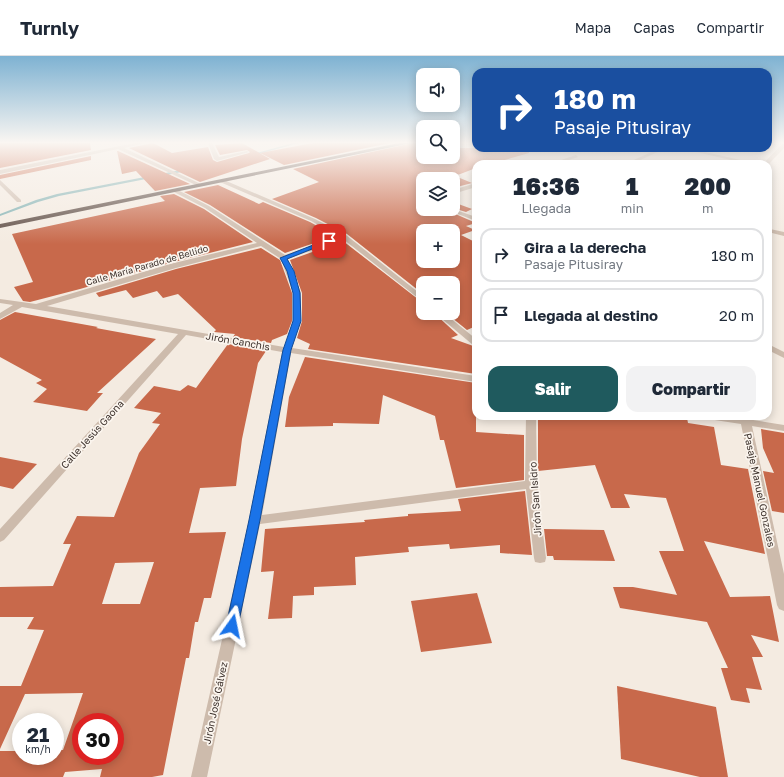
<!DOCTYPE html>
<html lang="es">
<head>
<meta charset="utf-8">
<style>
  :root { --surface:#fff; --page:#f2f2f3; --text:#1f2937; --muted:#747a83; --line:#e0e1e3; --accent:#1f5a5e }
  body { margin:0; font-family:"Golos Text",sans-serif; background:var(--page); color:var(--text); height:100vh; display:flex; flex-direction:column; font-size:15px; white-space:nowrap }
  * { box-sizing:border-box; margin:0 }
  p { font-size:13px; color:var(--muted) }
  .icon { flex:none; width:22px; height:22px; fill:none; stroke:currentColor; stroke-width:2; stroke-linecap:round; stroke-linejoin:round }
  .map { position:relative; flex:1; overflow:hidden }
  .side { position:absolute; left:472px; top:104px; width:300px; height:260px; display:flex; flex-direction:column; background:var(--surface); border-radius:12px; box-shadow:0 2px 10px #0003 }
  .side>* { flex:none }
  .top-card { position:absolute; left:472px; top:12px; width:300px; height:84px; border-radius:12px; box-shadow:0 2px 10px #0003; background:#1a4fa0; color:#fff; overflow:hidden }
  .buttons { position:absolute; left:416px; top:12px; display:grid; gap:8px }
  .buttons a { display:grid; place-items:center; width:44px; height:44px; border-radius:8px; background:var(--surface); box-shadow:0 2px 10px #0003; font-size:20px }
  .speed { position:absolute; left:12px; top:657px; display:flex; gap:8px; font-size:20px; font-weight:700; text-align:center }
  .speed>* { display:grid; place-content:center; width:52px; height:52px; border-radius:50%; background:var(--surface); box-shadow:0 2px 10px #0003; line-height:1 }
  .speed small { font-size:10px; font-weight:400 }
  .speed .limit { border:6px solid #d22; background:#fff; color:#111 }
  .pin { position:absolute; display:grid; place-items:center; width:34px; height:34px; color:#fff; margin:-17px; border-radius:8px; box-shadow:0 2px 6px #0006 }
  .me { position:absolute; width:44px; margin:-22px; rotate:12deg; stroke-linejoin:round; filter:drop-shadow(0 0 3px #0008) }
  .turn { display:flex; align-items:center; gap:14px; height:84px; padding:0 16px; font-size:18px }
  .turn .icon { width:52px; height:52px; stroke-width:2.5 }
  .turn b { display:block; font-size:28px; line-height:34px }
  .eta { display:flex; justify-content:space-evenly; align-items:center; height:68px; text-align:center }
  .eta b { font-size:24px; font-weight:800; line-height:28px }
  .primary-button { display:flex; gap:8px; margin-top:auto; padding:8px 16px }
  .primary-button a { flex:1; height:46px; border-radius:12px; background:var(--accent); color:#fff; font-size:16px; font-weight:800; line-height:46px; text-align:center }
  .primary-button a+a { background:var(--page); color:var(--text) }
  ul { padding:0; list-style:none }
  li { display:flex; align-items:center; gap:12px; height:54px; margin:0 8px 6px; padding:0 8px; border:2px solid var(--line); border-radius:12px }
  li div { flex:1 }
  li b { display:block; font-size:15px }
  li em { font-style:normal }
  header { display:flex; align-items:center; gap:24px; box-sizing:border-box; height:56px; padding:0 20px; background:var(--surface); border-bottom:1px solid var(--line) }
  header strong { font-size:19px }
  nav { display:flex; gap:22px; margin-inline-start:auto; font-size:14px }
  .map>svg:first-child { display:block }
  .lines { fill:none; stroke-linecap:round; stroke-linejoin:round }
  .stream { fill:#7fb0b2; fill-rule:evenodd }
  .building { fill:#c8694b; fill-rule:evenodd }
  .minor { fill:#cdbbac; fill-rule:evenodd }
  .highway { fill:#5c4a42; fill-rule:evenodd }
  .route { fill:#1a73e8; stroke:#114b97 }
  .labels { text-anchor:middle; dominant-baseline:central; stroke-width:3.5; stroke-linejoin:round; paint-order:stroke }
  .far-street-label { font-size:9px; fill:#3b302b; stroke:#fbf5ee }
  .street-label { font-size:10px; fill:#3b302b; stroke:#fbf5ee }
</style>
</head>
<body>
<header>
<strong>Turnly</strong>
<nav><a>Mapa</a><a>Capas</a><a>Compartir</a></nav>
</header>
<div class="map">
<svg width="784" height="721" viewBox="0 0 784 721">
  <rect width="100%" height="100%" fill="#f4ebe1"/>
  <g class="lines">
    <g class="stream">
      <polygon points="293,87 299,87 251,100 249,99"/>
      <polygon points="186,113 188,114 187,115 59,140 38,146 0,160 0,158 36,144 57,138"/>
    </g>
  </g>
  <g class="building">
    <polygon points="0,87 90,87 91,94 0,112"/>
    <polygon points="153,87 172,97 208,91 213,104 217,106 249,97 250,96 247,94 220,99 215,89 242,87 270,103 200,126 129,92"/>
    <polygon points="313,87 390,87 284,109 260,97"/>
    <path d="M413 87H423V101H453V89L461 92H528L529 97 491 108H476V112L455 120 472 127 453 132V123H423V153H444L476 167 466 170 475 174 461 179 475 186 473 187 476 188V270L467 274 446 257H453V227H423V238L347 178 316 162 272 143 319 126 293 113ZM423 175H453V205H423Z"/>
    <polygon points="117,95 118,95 190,128 155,135 136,115 122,118"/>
    <polygon points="91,100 91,104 0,123 0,119"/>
    <polygon points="218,129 259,148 263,146 310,166 335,180 285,197 210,149 184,136"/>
    <polygon points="174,138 204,153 253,186 170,207 80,233 30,246 23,245 14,231 33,226 12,178 165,145 160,140"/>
    <polygon points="453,146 472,153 466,156 453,152"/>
    <polygon points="343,185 423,247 423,257 434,257 458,279 451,282 476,291 476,318 308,293 310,288 297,282 302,265 302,237 290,204"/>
    <polygon points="261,192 280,204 292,237 292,265 287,278 272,284 271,287 233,281 235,278 214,276 216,274 178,238 163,242 157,235 133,242 126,234 99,241 96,237 176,213"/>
    <polygon points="15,256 98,271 96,272 156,283 97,337 103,337 87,355 33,346 47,333 36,327 42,324 0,301 0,264"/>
    <path d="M228 288 266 295 258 307 242 383 236 430 200 432 189 477 226 476 211 542H204L198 566H195L189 602H186L163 719 152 721H100L102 713 65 716 63 721H0V695H21V700H55V694H63L83 637 25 638 0 693V630H21L44 574 27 573 34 561H0V531L53 530 71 488H63L77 460 114 461 139 397 160 368 152 367 161 357 134 352 154 330 180 335 188 329 196 332ZM154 506 140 548H102L115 507ZM81 666H115V700H81Z"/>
    <polygon points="305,301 476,327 476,376 524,379 524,424 456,432 444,384 440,384 435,360 383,339 379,368 333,367 333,370 285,371 289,341"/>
    <polygon points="538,360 678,360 687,362 688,367 714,371 721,409 748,413 765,498 704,485 730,541 770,540 779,586 751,579 763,601 752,601 762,634 746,632 750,647 731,644 721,612 728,612 707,566 620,552 613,531 633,531 677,539 659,495 684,495 666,442 624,438 630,452 611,452 595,409 538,415"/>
    <polygon points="761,373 784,377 784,457 772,455 763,415 774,417 763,392"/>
    <polygon points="0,401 37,408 13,433 0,430"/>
    <polygon points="525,435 532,499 500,497 500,489 450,493 449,488 408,491 409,496 355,501 356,529 314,531 314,539 293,540 292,562 268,563 274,515 261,516 265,473 365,466 364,464 408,460 408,458 461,455 458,443"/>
    <polygon points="544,473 604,474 615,505 554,504 553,500 547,500"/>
    <polygon points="477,537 492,587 421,596 411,545"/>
    <polygon points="617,630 716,651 728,721 700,721 621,703"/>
  </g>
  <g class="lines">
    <g class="minor">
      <polygon points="135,87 145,87 124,92 203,129 198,130 118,93 0,118 0,114"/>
      <polygon points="208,87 212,87 219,101 247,95 249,96 217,105 214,103"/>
      <polygon points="782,88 784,88 784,92 768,109 763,108"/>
      <polygon points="660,92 666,92 632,108 625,108"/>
      <polygon points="679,92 688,92 758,108 748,108"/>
      <polygon points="576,99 578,101 557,108 549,108"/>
      <polygon points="0,124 21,144 21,146 17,146 0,129"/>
      <path d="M220 124H224L315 163 346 179 423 240V246L343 183 288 203 301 237V265L292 292 476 320V326L291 297 262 459 525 425 526 360H536L537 428 546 502 545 506 540 507 535 506 534 502 526 433 260 468 207 721H191L249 464 282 296 186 279 4 484 0 486V473L178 278 22 251 0 263V257L13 249 0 247V243L36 248 170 208 257 187 205 152 174 136 173 135 176 133 209 150 285 199 339 180 311 165 220 126ZM261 190 281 203 293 237V265L284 291 47 250 176 212Z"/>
      <polygon points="476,127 476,131 453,138 453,134"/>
      <polygon points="445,153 453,153 476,161 476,165"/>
      <polygon points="770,173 784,176 784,180 768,176 768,174"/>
      <polygon points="435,257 444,257 476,283 476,290 473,289"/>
      <polygon points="768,288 784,296 784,302 768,294"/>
      <polygon points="703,360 728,360 784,369 784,375 752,370 784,518 784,555 779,553 777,549 741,368 708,363"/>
    </g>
    <polygon class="highway" points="399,87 412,87 0,172 0,168"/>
  </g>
  <linearGradient id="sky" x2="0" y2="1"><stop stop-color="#7eb2d2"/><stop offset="0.46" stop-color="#faf6f2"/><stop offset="1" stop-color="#faf6f2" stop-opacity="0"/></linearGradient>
  <rect width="784" height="188" fill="url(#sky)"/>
  <polygon class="route" points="326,184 332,185 287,203 294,215 300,237 301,265 291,294 260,464 238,570 236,574 232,576 227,574 226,570 249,464 283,294 293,265 293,237 287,215 280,202"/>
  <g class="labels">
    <g class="far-street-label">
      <text transform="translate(147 209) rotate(-16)">Calle María Parado de Bellido</text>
    </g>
    <g class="street-label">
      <text transform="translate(238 285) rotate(10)">Jirón Canchis</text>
      <text transform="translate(92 378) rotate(-48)">Calle Jesús Gaona</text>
      <text transform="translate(760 434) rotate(78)">Pasaje Manuel Gonzales</text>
      <text transform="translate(535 443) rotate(-94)">Jirón San Isidro</text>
      <text transform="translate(215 647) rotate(-78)">Jirón José Gálvez</text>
    </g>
  </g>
</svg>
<div class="buttons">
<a><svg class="icon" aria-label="sound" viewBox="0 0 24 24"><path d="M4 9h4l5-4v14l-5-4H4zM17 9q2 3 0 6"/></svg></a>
<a><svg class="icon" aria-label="search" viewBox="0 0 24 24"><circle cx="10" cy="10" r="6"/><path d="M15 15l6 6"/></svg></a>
<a><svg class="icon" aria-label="layers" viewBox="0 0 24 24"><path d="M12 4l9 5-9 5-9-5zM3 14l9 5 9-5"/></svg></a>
<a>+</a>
<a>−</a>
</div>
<div class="speed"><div>21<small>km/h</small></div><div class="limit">30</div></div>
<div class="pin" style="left:329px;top:185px;background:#d93025"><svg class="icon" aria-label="arrive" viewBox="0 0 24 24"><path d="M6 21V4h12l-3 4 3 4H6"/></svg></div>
<svg class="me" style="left:232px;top:570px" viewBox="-20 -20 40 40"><path d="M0-17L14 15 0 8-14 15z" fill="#1a73e8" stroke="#fff" stroke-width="4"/></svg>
<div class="top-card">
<div class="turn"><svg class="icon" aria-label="right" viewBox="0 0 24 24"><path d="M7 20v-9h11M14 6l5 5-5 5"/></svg><div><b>180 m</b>Pasaje Pitusiray</div></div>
</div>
<section class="side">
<div class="eta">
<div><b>16:36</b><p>Llegada</p></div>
<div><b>1</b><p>min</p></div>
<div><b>200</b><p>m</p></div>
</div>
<ul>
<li><svg class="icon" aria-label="right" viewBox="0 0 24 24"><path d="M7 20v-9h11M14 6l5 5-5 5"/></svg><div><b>Gira a la derecha</b><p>Pasaje Pitusiray</p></div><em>180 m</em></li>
<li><svg class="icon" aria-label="arrive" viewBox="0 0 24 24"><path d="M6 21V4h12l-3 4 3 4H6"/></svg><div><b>Llegada al destino</b></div><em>20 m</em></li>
</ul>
<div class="primary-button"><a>Salir</a><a>Compartir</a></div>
</section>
</div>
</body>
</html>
